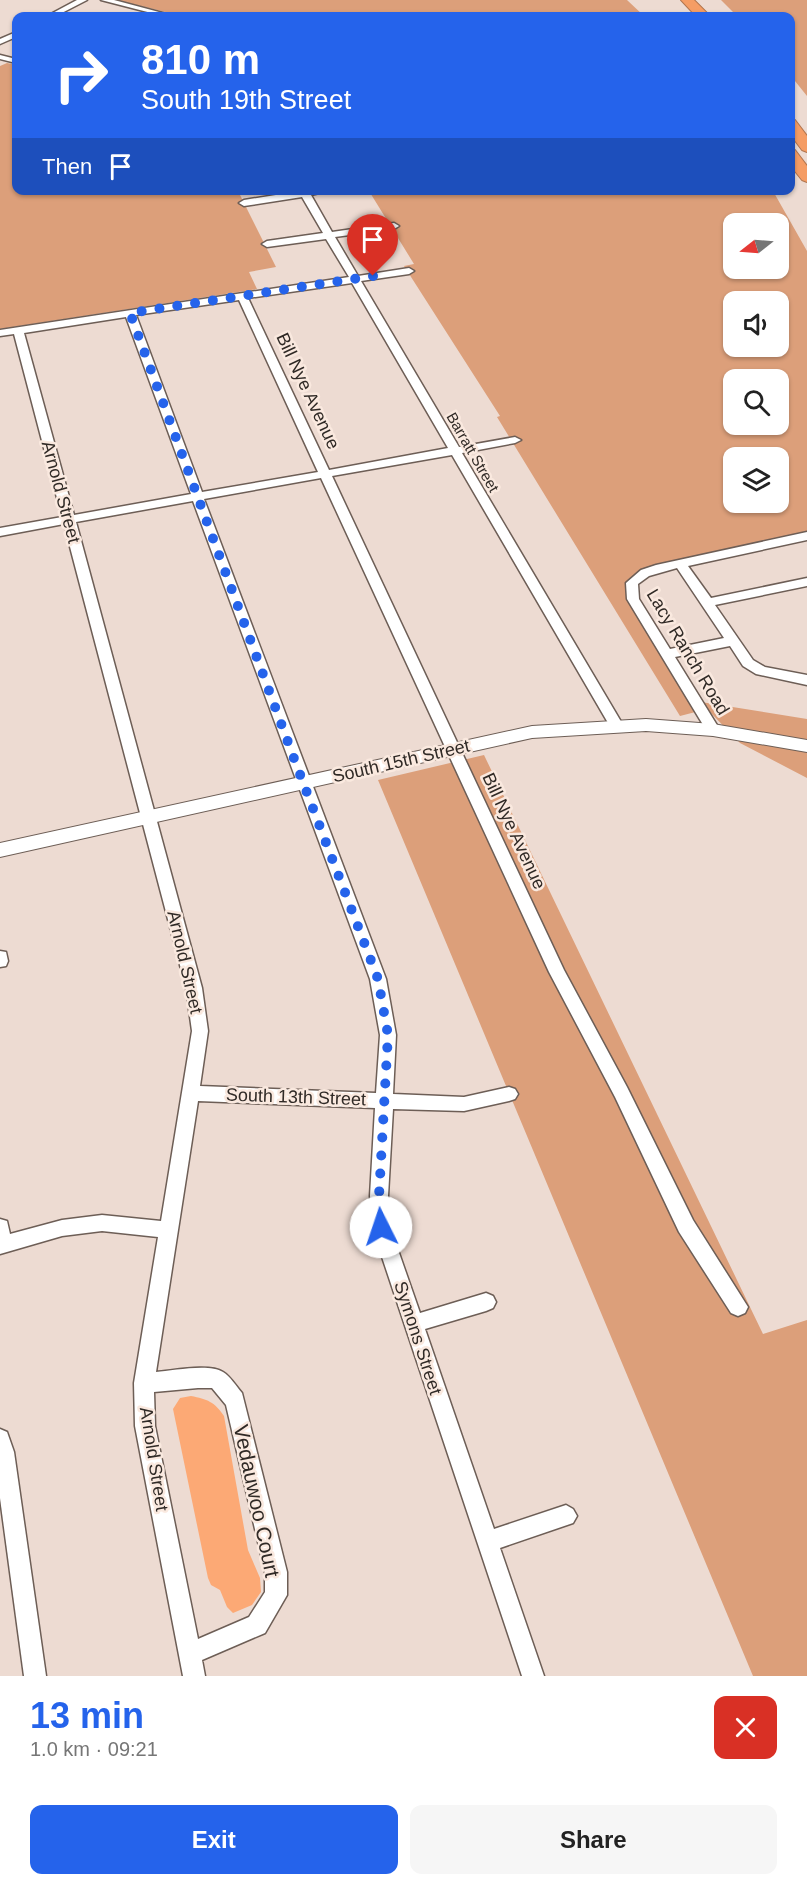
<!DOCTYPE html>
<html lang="en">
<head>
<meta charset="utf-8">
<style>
  :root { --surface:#fff; --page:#f6f6f6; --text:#222; --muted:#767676; --accent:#2563eb }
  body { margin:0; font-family:Arial,sans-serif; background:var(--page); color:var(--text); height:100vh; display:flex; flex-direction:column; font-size:22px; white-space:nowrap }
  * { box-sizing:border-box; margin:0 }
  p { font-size:20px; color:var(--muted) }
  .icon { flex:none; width:33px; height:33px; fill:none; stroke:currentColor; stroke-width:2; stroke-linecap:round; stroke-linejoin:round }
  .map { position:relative; height:1676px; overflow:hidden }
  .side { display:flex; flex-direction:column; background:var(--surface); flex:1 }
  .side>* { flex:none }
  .hud { position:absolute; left:12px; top:12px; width:783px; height:183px; border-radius:12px; box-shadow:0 2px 4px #0004; background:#2563eb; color:#fff; overflow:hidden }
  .needle { width:39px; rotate:253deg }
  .tools { position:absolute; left:723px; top:213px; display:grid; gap:12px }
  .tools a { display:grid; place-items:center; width:66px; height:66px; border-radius:12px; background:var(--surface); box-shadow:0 2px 4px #0004; font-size:30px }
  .pin { position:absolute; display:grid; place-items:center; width:51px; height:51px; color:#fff; margin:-62px -26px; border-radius:50% 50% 50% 0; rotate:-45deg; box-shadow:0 0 6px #0007 }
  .pin .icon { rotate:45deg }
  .me { position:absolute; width:66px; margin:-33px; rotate:356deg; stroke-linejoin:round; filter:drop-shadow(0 0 4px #0008) }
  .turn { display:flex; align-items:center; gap:21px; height:126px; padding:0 30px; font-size:27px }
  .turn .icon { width:78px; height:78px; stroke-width:2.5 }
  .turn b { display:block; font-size:42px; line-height:51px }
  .then { display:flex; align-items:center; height:57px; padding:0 30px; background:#0003; gap:12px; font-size:22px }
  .round { display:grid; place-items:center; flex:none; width:63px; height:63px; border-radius:12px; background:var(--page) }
  .headline { display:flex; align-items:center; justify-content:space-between; height:102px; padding:0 30px }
  h1 { font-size:36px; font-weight:600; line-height:45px; color:var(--accent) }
  .primary-button { display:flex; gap:12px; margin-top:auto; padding:12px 30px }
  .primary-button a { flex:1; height:69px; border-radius:12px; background:var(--accent); color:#fff; font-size:24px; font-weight:600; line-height:69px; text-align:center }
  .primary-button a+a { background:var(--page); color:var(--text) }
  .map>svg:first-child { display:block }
  .green { fill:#dc9f7a; fill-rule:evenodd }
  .water { fill:#fca975 }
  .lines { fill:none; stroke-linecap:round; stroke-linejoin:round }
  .street-casing { stroke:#6d5e56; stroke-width:3 }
  .secondary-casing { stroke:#6d5e56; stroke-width:2 }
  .highway-casing { stroke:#b0754f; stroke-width:2 }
  .street { fill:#fff; fill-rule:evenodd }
  .secondary { fill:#fff; fill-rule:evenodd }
  .highway { fill:#f59d65; fill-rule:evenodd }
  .route { stroke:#2563eb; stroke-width:10; stroke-dasharray:0 18 }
  .labels { text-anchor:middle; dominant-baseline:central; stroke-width:5; stroke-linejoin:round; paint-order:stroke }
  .far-street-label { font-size:15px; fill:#302a26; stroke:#fae9df }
  .street-label { font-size:18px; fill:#302a26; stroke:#fae9df }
  .near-street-label { font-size:21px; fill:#302a26; stroke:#fae9df }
</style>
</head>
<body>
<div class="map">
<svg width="807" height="1676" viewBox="0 0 807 1676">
  <rect width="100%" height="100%" fill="#eddbd2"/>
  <g class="green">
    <polygon points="116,0 627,0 644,16 182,16"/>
    <polygon points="721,0 807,0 807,96 791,76 790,16 737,16"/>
    <polygon points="7,63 16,65 16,190 238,191 276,267 249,272 257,289 0,329 0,66"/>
    <path d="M369 191H773L807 251V536L645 573 631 591 701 702 807 719V778L740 743 707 709 680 716 497 417 500 416 404 266 414 264ZM734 224H778V268H734ZM734 302H778V346H734ZM734 380H778V424H734ZM734 458H778V502H734Z"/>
    <polygon points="484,755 763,1334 807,1320 807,1676 753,1676 378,780"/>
  </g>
  <path class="water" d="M191 1396C207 1399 215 1402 224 1416L248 1550 260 1578 261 1592 252 1605 233 1613 227 1607 220 1590 211 1585 208 1578 173 1409 180 1398Z"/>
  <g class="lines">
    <g class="street-casing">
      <g id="street">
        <polygon points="77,0 87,0 56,16 47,16"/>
        <polygon points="101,0 114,0 174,16 163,16"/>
        <polygon points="16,32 16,37 0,44 0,39"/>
        <polygon points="0,55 16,59 16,63 0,59"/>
        <path d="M307 190H332L311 195 332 232 394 223 399 226 394 229 335 237 358 276 409 268 414 271 409 274 361 281 459 447 515 437 521 440 515 443 462 453 623 725 621 728H611L452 455 332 476 564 970 627 1087 693 1220 748 1307 745 1313 738 1316 731 1313 679 1232 615 1097 549 972 321 478 204 499 386 979 396 1035 393 1094 464 1097 509 1087 515 1089 518 1094 515 1099 509 1101 464 1111 393 1109 388 1196 390 1227 420 1313 486 1293 493 1296 496 1302 493 1308 486 1311 425 1329 494 1529 566 1505 573 1509 577 1516 573 1523 500 1548 544 1676H522L372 1227 370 1196 375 1108 198 1101 156 1372C172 1371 209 1363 223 1372 230 1376 236 1386 242 1393L287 1572V1595L265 1633 202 1660 205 1676H183L135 1426 134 1383 158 1237 102 1231 62 1236 0 1254V1219L7 1221 10 1234 62 1220 102 1215 161 1221 192 1031 186 988 64 524 0 536V528L62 517 14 334 0 336V330L349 277 326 239 267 247 262 244 267 241 323 233 302 197 244 206 239 203 244 200ZM352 283 448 448 329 470 248 298ZM239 300 318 472 202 492 136 315ZM126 317 191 494 74 515 24 333ZM193 501 370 979 380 1035 376 1093 200 1086 208 1031 202 988 76 522ZM198 1388H212L226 1405 265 1572V1592L249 1617 198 1639 155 1426 154 1392Z"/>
        <path d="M807 532V540L688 566 711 598 807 578V586L715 605 753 660 765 667 807 675V685L756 674 743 666 730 646 675 657 720 730 713 735 708 733 627 599 626 583 641 570 656 565ZM677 568 724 638 670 649 639 599 638 584 649 576Z"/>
        <polygon points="0,951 6,952 8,961 6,966 0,967"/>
        <polygon points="0,1429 7,1432 14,1452 46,1676 24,1676 0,1498"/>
      </g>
    </g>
    <g class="secondary-casing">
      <polygon id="secondary" points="646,719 713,724 807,740 807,752 713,736 646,731 532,738 0,857 0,843 532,726"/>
    </g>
    <g class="highway-casing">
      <g id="highway">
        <polygon points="681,0 694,0 710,16 696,16"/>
        <polygon points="790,119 795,120 807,136 807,152 802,150 790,134"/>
        <polygon points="790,149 795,150 807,166 807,182 802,180 790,165"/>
      </g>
    </g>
    <use href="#street" class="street"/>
    <use href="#secondary" class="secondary"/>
    <use href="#highway" class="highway"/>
  </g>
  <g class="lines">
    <polyline class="route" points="373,276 130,313 296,764 378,979 388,1035 379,1196 381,1227"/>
  </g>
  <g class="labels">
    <g class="far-street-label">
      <text transform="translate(473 452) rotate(60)">Barratt Street</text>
    </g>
    <g class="street-label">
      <text transform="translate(308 391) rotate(65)">Bill Nye Avenue</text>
      <text transform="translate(61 492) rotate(75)">Arnold Street</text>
      <text transform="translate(688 652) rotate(59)">Lacy Ranch Road</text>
      <text transform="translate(401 761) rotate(-13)">South 15th Street</text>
      <text transform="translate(514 831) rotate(65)">Bill Nye Avenue</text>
      <text transform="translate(185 962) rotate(77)">Arnold Street</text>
      <text transform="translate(296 1097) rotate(2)">South 13th Street</text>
      <text transform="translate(418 1338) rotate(72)">Symons Street</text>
      <text transform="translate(154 1459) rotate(81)">Arnold Street</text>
    </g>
    <g class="near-street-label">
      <text transform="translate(257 1501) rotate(78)">Vedauwoo Court</text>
    </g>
  </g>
</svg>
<div class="tools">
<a><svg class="needle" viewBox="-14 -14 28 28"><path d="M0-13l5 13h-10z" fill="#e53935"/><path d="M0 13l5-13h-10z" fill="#767676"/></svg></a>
<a><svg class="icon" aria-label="sound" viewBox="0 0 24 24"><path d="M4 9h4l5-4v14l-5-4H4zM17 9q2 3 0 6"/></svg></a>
<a><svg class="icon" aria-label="search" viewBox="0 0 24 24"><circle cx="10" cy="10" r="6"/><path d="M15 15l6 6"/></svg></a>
<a><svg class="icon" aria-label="layers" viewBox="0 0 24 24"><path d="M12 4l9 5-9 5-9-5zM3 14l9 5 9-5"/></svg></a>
</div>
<div class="pin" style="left:373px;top:276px;background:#d93025"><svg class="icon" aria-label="arrive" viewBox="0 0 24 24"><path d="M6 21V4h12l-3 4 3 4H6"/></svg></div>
<svg class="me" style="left:381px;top:1227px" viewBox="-20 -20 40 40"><circle r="19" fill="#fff"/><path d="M0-13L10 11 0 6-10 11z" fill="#2563eb"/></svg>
<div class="hud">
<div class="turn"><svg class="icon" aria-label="right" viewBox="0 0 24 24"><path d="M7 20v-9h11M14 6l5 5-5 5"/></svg><div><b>810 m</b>South 19th Street</div></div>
<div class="then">Then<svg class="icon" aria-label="arrive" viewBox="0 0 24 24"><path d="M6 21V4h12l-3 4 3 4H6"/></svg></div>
</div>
</div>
<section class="side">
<div class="headline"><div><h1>13 min</h1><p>1.0 km · 09:21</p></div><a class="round" style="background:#d93025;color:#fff"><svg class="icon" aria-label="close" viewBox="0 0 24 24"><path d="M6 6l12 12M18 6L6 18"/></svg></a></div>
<div class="primary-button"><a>Exit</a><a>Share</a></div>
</section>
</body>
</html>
